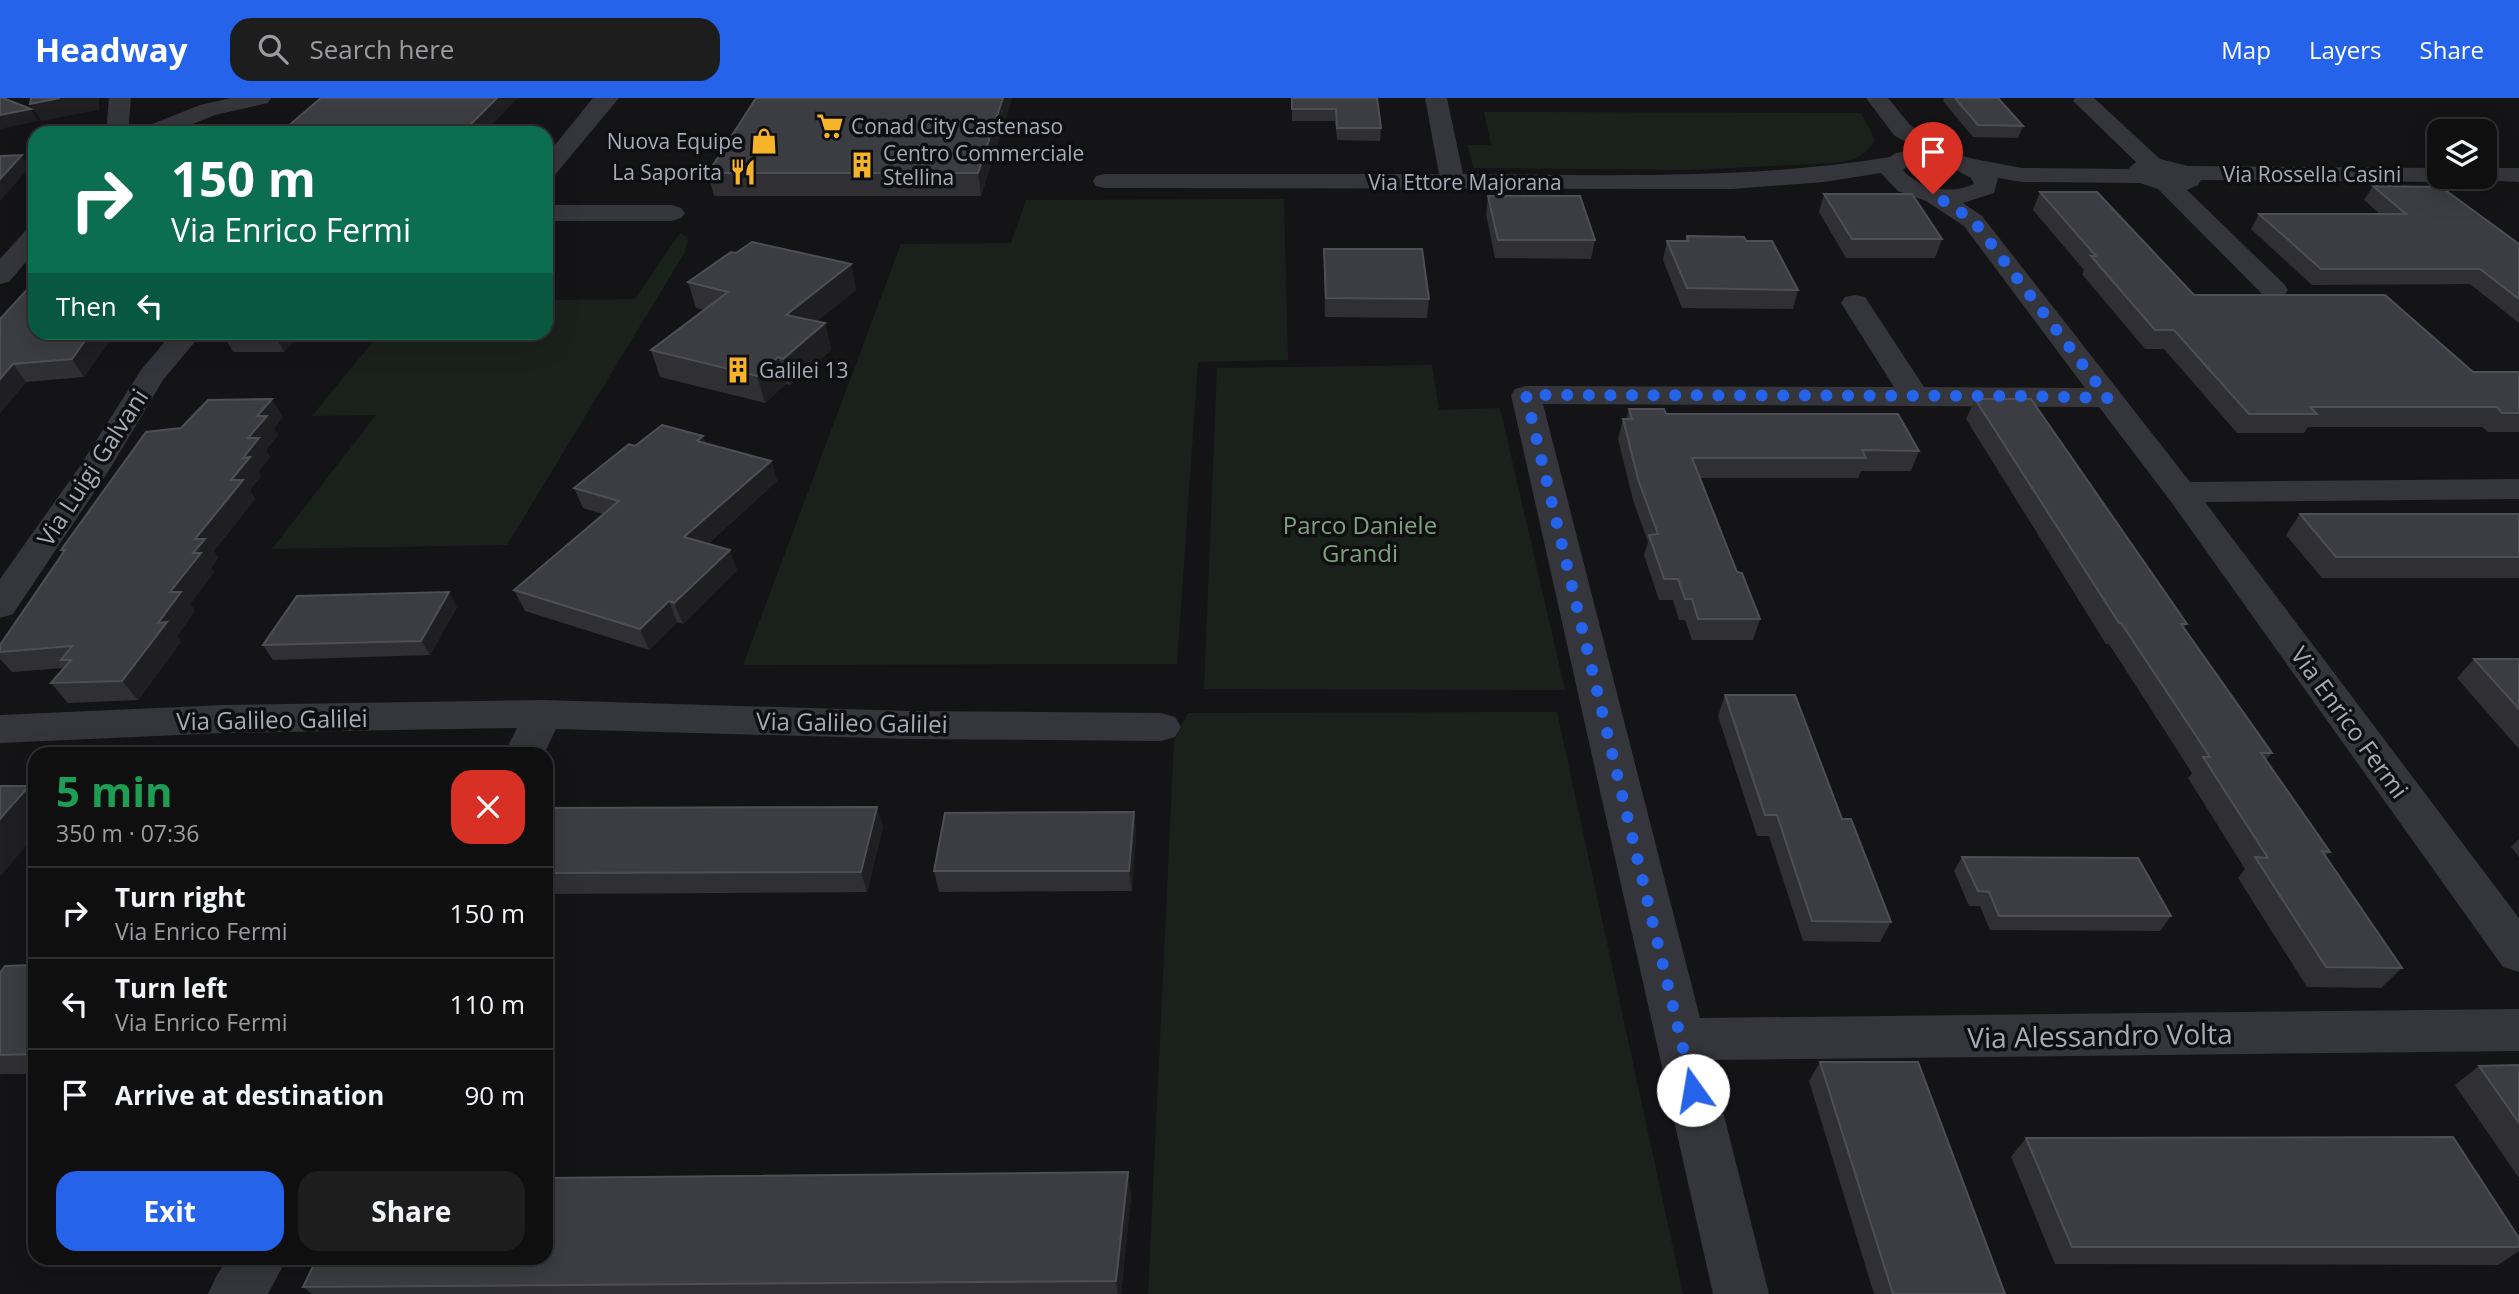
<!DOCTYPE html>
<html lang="en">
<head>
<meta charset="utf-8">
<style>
  :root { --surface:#0f0f10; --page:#1d1d1e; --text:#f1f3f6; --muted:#9b9c9f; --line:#2f2f30; --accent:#2563eb }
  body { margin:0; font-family:"Open Sans",sans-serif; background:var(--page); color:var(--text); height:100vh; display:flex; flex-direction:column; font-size:26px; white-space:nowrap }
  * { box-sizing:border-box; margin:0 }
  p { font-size:23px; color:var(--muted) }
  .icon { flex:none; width:38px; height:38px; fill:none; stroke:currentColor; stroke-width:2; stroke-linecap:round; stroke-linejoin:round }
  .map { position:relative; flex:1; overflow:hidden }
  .panel { position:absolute; left:28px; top:649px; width:525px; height:518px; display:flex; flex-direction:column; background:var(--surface); border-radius:21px; box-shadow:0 7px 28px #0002,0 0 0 2px var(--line) }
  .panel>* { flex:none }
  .hud { position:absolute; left:28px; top:28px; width:525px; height:214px; border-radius:21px; box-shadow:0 7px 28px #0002,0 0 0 2px var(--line); background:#0b6e4f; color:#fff; overflow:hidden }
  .fabs { position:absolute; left:2427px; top:21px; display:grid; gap:14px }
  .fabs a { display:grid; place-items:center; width:70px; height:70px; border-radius:14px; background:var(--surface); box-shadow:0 7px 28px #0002,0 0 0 2px var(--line); font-size:35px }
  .pin { position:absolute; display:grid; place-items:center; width:60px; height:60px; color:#fff; margin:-72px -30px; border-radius:50% 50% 50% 0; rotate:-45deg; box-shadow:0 0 7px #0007 }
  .pin .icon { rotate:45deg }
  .me { position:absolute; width:77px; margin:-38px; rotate:347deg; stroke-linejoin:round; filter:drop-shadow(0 0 5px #0008) }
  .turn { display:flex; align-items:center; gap:24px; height:147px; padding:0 28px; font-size:32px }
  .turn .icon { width:91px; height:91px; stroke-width:2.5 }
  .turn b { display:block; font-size:49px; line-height:60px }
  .then { display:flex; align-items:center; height:66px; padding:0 28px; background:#0003; gap:14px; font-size:26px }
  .round { display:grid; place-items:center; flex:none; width:74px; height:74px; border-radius:21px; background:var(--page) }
  .overview { display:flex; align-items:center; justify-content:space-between; height:119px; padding:0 28px }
  h1 { font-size:42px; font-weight:700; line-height:52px; color:#1e9e55 }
  .action { display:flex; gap:14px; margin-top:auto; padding:14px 28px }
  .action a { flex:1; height:80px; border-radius:21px; background:var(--accent); color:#fff; font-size:28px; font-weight:700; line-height:80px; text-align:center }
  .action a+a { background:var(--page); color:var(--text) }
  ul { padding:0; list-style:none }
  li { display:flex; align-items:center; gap:21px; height:91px; padding:0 28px; border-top:2px solid var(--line) }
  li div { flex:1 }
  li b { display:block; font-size:26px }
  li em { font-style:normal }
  header { display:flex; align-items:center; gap:42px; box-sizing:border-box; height:98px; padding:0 35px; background:var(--accent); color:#fff }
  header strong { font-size:33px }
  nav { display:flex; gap:38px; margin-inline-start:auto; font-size:24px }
  .search { width:490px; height:63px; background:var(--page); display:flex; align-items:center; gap:18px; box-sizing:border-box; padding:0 24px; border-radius:21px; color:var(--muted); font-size:26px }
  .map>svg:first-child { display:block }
  .green { fill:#1a211b }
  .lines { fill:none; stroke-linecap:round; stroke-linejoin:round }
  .minor { fill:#35363b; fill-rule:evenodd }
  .wall { fill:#303034 }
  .shaded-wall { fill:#1f1f22 }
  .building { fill:#3c3d42; stroke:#4d4f54; stroke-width:2 }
  .route { stroke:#2563eb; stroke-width:12; stroke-dasharray:0 21.6 }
  .labels { text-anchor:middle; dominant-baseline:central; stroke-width:7; stroke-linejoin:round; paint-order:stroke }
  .far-poi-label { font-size:21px; fill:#a5abb7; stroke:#0f0f11; text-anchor:start }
  .far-street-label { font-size:21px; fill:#a5abb7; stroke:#0f0f11 }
  .street-label { font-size:24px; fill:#a5abb7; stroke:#0f0f11 }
  .park-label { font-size:24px; fill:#7ca27e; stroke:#0f0f11 }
  .near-street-label { font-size:28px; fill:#a5abb7; stroke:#0f0f11 }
</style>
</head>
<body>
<header>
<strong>Headway</strong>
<div class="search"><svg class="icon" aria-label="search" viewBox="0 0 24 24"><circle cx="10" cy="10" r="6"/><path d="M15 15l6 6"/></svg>Search here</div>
<nav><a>Map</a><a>Layers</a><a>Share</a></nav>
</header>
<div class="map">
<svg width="2519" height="1196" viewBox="0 0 2519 1196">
  <rect width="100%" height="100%" fill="#141416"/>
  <g class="green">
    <path d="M1484 14 1861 15 1875 42C1863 60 1853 63 1832 65L1689 72 1473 70 1468 47H1491Z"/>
    <polygon points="1284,101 1288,262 1198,264 1177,566 743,567 901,146 1011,145 1026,102"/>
    <polygon points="680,135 688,140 685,154 507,447 272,451 376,317 312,318 380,235 546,234 546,202 635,201"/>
    <polygon points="1432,267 1439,312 1500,310 1565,592 1204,591 1217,270"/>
    <polygon points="1557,614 1683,1196 1148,1196 1174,643 1188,615"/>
  </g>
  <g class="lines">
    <g class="minor">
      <polygon points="109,0 131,0 128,35 106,35"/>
      <polygon points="231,0 271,0 268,5 215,17 170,35 139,35 142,30 200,7"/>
      <polygon points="593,0 619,0 554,78 546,80 546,58"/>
      <path d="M1425 0H1447L1463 76C1606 77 1748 82 1890 59L1896 55 1917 51 1894 37 1866 0H1888L1910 27 1955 56 1974 61 2022 70 2128 71 2136 64 2073 3 2075 0H2094L2160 61 2188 68 2440 70V79H2451L2440 84 2201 82 2198 87 2187 92 2284 186 2288 192 2284 198 2274 200 2264 198 2158 91 2140 85 2022 84 1998 80 1994 95 1963 105 1982 118 2190 384 2519 381V401L2205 404 2519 820V874L2503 869 2169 401 2099 309 1543 306 1700 920 2519 911V953L1710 962 1769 1196H1713L1511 297 1515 291 1526 288 1894 289 1841 205 1845 199 1855 197 1865 199 1924 289 2085 290 1964 128 1926 103 1898 93 1881 75 1824 84 1732 91 1105 90 1096 88 1093 83 1096 78 1105 76H1439ZM1919 65 1949 68 1971 80 1974 86C1951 97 1919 91 1903 72L1911 66Z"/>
      <polygon points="2485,70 2519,70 2519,84 2477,82 2474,79 2485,79"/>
      <polygon points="546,107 672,107 681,110 685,115 681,120 672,123 546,123"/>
      <polygon points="35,129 35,153 9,184 0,186 0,161 26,132"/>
      <polygon points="173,234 203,234 163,282 111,369 13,516 0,520 0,481 80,368 141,272"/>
      <polygon points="544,602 909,613 1161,615 1175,619 1181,629 1175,639 1161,643 909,641 556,631 544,656 504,656 517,630 224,635 0,645 0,617 224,607"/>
      <polygon points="228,1160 287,1160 268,1196 208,1196 217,1177"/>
    </g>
  </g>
  <g class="wall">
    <polygon points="1012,0 981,98 714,98 708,75"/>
    <polygon points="1292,0 1377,0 1381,30 1380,43 1337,42 1335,23 1292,23"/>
    <polygon points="1944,0 1998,0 2023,28 2018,40 1973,39 1943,3"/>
    <polygon points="2373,88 2519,146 2519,225 2470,186 2312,187 2251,131 2259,116 2380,116 2364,102"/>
    <polygon points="2040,94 2194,197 2473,274 2519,274 2519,334 2488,334 2482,329 2308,329 2304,335 2237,335 2164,251 2145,251 2082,176 2084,172 2033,112"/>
    <polygon points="1824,96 1942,141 1935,160 1846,160 1819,114"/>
    <polygon points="1488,98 1595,142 1591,161 1495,160 1486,116"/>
    <polygon points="1687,138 1746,143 1798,192 1793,211 1682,210 1663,162 1667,143 1685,143"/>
    <polygon points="1324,151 1429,201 1427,220 1325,219 1324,169"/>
    <polygon points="736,155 851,166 856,192 817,223 825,225 831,252 790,287 786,286 765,305 660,279 651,252 704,212 696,210 688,184"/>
    <polygon points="35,183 35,234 116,234 84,279 26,284 0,315"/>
    <polygon points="222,234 302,234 284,254 233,254"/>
    <polygon points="1975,301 2187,526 2184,530 2272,655 2266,662 2330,754 2325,758 2402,870 2381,890 2307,889 2238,780 2245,771 2188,680 2192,675 2109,546 2106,546 1966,321"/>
    <polygon points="1629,311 1666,316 1919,353 1911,373 1861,373 1858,380 1700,380 1737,474 1760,521 1753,542 1692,542 1685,522 1679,522 1673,502 1659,502 1644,457 1648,444 1633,402 1618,341 1623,321 1626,321"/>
    <polygon points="283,319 274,330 278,337 266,352 270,359 258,374 261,378 250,392 255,401 214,453 218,460 211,470 214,474 190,506 195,513 177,538 181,544 138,602 68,605 51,585 64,570 12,574 0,561 0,547 63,455 61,452 181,330"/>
    <polygon points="703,338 705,345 771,363 777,383 708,446 737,472 683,526 677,524 649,552 525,513 514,492 603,416 583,410 574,390 635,348"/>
    <polygon points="2300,416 2519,416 2519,480 2322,480 2286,437"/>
    <polygon points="457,509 430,557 273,562 263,547"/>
    <polygon points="2474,561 2519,561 2519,651 2457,580"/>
    <polygon points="1725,597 1842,721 1891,824 1880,844 1803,843 1769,738 1757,738 1718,618"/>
    <polygon points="877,709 883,729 867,794 546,796 546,710"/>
    <polygon points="1134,714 1136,735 1132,793 939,794 934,773"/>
    <polygon points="2519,741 2519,759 2511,749"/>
    <polygon points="1962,759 2171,818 2160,833 1990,832 1980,808 1969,808 1954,773"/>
    <polygon points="34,867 35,867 35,976 0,976 0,875"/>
    <polygon points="1820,964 2005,1196 1874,1196 1809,983"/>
    <polygon points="2519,967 2519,1080 2455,987 2479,968"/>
    <polygon points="2026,1040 2519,1140 2519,1153 2498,1167 2055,1166 2011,1059"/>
    <polygon points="1128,1074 1131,1098 1121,1196 312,1196 303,1189"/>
  </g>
  <g class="shaded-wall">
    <polygon points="60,0 99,0 99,12 41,23 30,6"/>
    <polygon points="497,0 518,0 484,35 462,35"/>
    <polygon points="1003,0 1012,0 981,98 978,75"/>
    <polygon points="31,11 38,23 0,31 0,17"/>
    <polygon points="22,57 30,69 0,103 0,81"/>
    <polygon points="851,166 856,192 793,243 786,217"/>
    <polygon points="825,225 831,252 790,287 783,261"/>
    <polygon points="91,234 116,234 84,279 72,261"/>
    <polygon points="273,234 302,234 284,254"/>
    <polygon points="778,259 786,286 765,305 757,278"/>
    <polygon points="13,266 26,284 0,315 0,281"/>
    <polygon points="272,301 283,319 274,330 278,337 266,352 270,359 258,374 261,378 250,392 255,401 214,453 218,460 211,470 214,474 190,506 195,513 177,538 181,544 138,602 122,583 158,525 170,494 193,455 195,441 231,382 243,360 248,340 257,318"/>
    <polygon points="703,338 710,359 697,343"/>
    <polygon points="771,363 777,383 692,460 684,439"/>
    <polygon points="730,452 737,472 683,526 674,505"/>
    <polygon points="449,494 457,509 430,557 421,543"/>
    <polygon points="669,503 677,524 649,552 640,531"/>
    <polygon points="29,688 35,695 35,737 0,779 0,721"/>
    <polygon points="877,709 883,729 867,794 861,774"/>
    <polygon points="1134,714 1136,735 1132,793 1129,773"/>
    <polygon points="1128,1074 1131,1098 1121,1196 1118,1196 1116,1183"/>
  </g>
  <g class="building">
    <polygon points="0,0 3,0 31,11 0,17"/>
    <polygon points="31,0 60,0 30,6"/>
    <polygon points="321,0 497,0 462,35 280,35"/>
    <polygon points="756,0 1003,0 978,75 708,75"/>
    <polygon points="1292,0 1377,0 1381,30 1337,30 1336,11 1292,11"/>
    <polygon points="1955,0 1998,0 2023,28 1978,27"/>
    <polygon points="22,57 0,81 0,58"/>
    <polygon points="2373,88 2441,89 2519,146 2519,201 2480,171 2321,171 2259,116 2406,116"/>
    <polygon points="2040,94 2097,94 2194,197 2385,197 2473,274 2519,274 2519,315 2502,315 2497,309 2310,309 2317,316 2249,316 2174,232 2155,232 2091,158 2096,158"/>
    <polygon points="1824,96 1912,96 1942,141 1852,141"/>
    <polygon points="1488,98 1580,98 1595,142 1498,142"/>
    <polygon points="1687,138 1744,139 1746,143 1772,143 1798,192 1687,190 1667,143 1688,143"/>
    <polygon points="752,144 851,166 786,217 825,225 783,261 778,259 757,278 651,252 728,194 688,184 731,154 736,155"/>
    <polygon points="1324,151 1422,151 1429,201 1326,200"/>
    <polygon points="35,183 35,234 91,234 72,261 13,266 0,281 0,221"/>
    <polygon points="272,301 257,318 267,318 248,340 259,340 243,360 250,359 231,382 243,382 195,441 205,441 193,455 201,455 170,494 181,494 158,525 167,524 122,583 51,585 71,562 61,562 72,548 0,554 0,547 65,452 61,452 146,334 181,330 208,302"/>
    <polygon points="1975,301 2031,301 2187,526 2181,526 2272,655 2261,655 2330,754 2322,753 2402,870 2326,869 2255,759 2268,760 2203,659 2210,659 2121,525 2119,525"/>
    <polygon points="1629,311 1664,311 1666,316 1898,316 1919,353 1862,352 1866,360 1692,360 1737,474 1742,475 1760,521 1698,521 1692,501 1685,501 1678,481 1664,481 1649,437 1658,436 1638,381 1623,321 1632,321"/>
    <polygon points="662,327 703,338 697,343 771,363 684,439 730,452 674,505 669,503 640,531 514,492 619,403 574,390 629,346 635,348"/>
    <polygon points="2300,416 2519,416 2519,459 2336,459"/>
    <polygon points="449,494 421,543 263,547 297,498"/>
    <polygon points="2474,561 2519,561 2519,611"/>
    <polygon points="1725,597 1795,597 1842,721 1851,721 1891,824 1812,823 1777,717 1765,717"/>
    <polygon points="0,688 29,688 0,721"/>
    <polygon points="877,709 861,774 546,775 546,710"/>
    <polygon points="1134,714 1129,773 934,773 945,715"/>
    <polygon points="1962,759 2138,760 2171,818 1999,818 1989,794 1978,793"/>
    <polygon points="34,867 35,867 35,956 0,957 0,875 5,868"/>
    <polygon points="1820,964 1918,964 2005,1196 1893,1196"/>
    <polygon points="2519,967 2519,1025 2479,968"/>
    <polygon points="2453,1039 2519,1140 2519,1149 2072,1149 2026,1040"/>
    <polygon points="1128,1074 1116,1183 303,1189 317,1160 546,1160 546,1080"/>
  </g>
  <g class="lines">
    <polyline class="route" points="1693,992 1526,297 2017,298 2108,300 1973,122 1933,96"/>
  </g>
  <defs>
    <g id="supermarket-bare" transform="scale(2.1)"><path d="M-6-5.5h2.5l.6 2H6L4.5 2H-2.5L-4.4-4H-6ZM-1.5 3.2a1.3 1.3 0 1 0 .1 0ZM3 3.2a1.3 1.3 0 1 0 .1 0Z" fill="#f7b42b" stroke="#0f0f11" stroke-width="2.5" paint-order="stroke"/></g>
    <g id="shop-bare" transform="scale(2.1)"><path d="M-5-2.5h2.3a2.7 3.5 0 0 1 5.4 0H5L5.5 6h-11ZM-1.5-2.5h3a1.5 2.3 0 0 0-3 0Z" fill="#f7b42b" stroke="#0f0f11" stroke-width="2.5" paint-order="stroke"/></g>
    <g id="building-bare" transform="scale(2.1)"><path d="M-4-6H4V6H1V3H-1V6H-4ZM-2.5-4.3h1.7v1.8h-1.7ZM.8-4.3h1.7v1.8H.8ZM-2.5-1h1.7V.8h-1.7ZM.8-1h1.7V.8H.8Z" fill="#f7b42b" stroke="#0f0f11" stroke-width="2.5" paint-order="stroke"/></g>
    <g id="restaurant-bare" transform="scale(2.1)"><path d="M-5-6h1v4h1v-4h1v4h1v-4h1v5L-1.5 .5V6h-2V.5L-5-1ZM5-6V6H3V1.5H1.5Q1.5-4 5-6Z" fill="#f7b42b" stroke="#0f0f11" stroke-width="2.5" paint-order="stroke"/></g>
  </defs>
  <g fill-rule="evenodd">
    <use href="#supermarket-bare" x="830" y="28"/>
    <use href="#shop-bare" x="764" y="43"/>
    <use href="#building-bare" x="862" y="67"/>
    <use href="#restaurant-bare" x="743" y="74"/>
    <use href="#building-bare" x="738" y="272"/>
  </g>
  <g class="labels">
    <g class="far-poi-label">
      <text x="851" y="28">Conad City Castenaso</text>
      <text x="743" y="43" text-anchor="end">Nuova Equipe</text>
      <text x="883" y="55">Centro Commerciale<tspan x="883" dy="24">Stellina</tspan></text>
      <text x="722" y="74" text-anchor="end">La Saporita</text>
      <text x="759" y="272">Galilei 13</text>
    </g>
    <g class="far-street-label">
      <text x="2312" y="76">Via Rossella Casini</text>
      <text x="1465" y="84">Via Ettore Majorana</text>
    </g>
    <g class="street-label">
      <text transform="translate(92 369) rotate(-57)">Via Luigi Galvani</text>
      <text transform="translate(272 621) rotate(-1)">Via Galileo Galilei</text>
      <text transform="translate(852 624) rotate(1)">Via Galileo Galilei</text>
      <text transform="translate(2350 624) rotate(54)">Via Enrico Fermi</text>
    </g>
    <g class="park-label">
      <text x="1360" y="426">Parco Daniele<tspan x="1360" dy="28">Grandi</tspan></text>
    </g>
    <g class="near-street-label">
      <text transform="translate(2100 937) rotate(-1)">Via Alessandro Volta</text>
    </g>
  </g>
</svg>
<div class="fabs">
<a><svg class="icon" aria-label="layers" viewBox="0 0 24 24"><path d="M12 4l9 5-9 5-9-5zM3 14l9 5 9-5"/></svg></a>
</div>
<div class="pin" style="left:1933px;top:96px;background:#d93025"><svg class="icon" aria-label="arrive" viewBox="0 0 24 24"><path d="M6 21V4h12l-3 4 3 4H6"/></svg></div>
<svg class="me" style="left:1693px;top:992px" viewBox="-20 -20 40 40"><circle r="19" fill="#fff"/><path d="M0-13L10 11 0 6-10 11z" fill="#2563eb"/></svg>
<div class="hud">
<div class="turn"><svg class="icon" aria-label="right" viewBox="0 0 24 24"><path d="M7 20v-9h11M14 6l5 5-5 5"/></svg><div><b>150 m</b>Via Enrico Fermi</div></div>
<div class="then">Then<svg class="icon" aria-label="left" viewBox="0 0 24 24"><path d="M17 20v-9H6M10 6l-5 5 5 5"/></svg></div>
</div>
<section class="panel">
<div class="overview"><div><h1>5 min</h1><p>350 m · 07:36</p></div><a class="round" style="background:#d93025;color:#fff"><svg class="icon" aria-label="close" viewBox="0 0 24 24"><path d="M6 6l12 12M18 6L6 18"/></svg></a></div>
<ul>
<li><svg class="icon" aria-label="right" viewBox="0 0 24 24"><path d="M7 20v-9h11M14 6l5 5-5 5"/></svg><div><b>Turn right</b><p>Via Enrico Fermi</p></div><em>150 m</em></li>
<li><svg class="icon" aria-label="left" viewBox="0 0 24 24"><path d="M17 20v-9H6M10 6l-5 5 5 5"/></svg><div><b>Turn left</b><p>Via Enrico Fermi</p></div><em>110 m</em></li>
<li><svg class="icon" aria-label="arrive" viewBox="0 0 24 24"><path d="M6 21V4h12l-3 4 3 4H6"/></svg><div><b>Arrive at destination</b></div><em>90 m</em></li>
</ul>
<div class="action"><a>Exit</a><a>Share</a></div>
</section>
</div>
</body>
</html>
